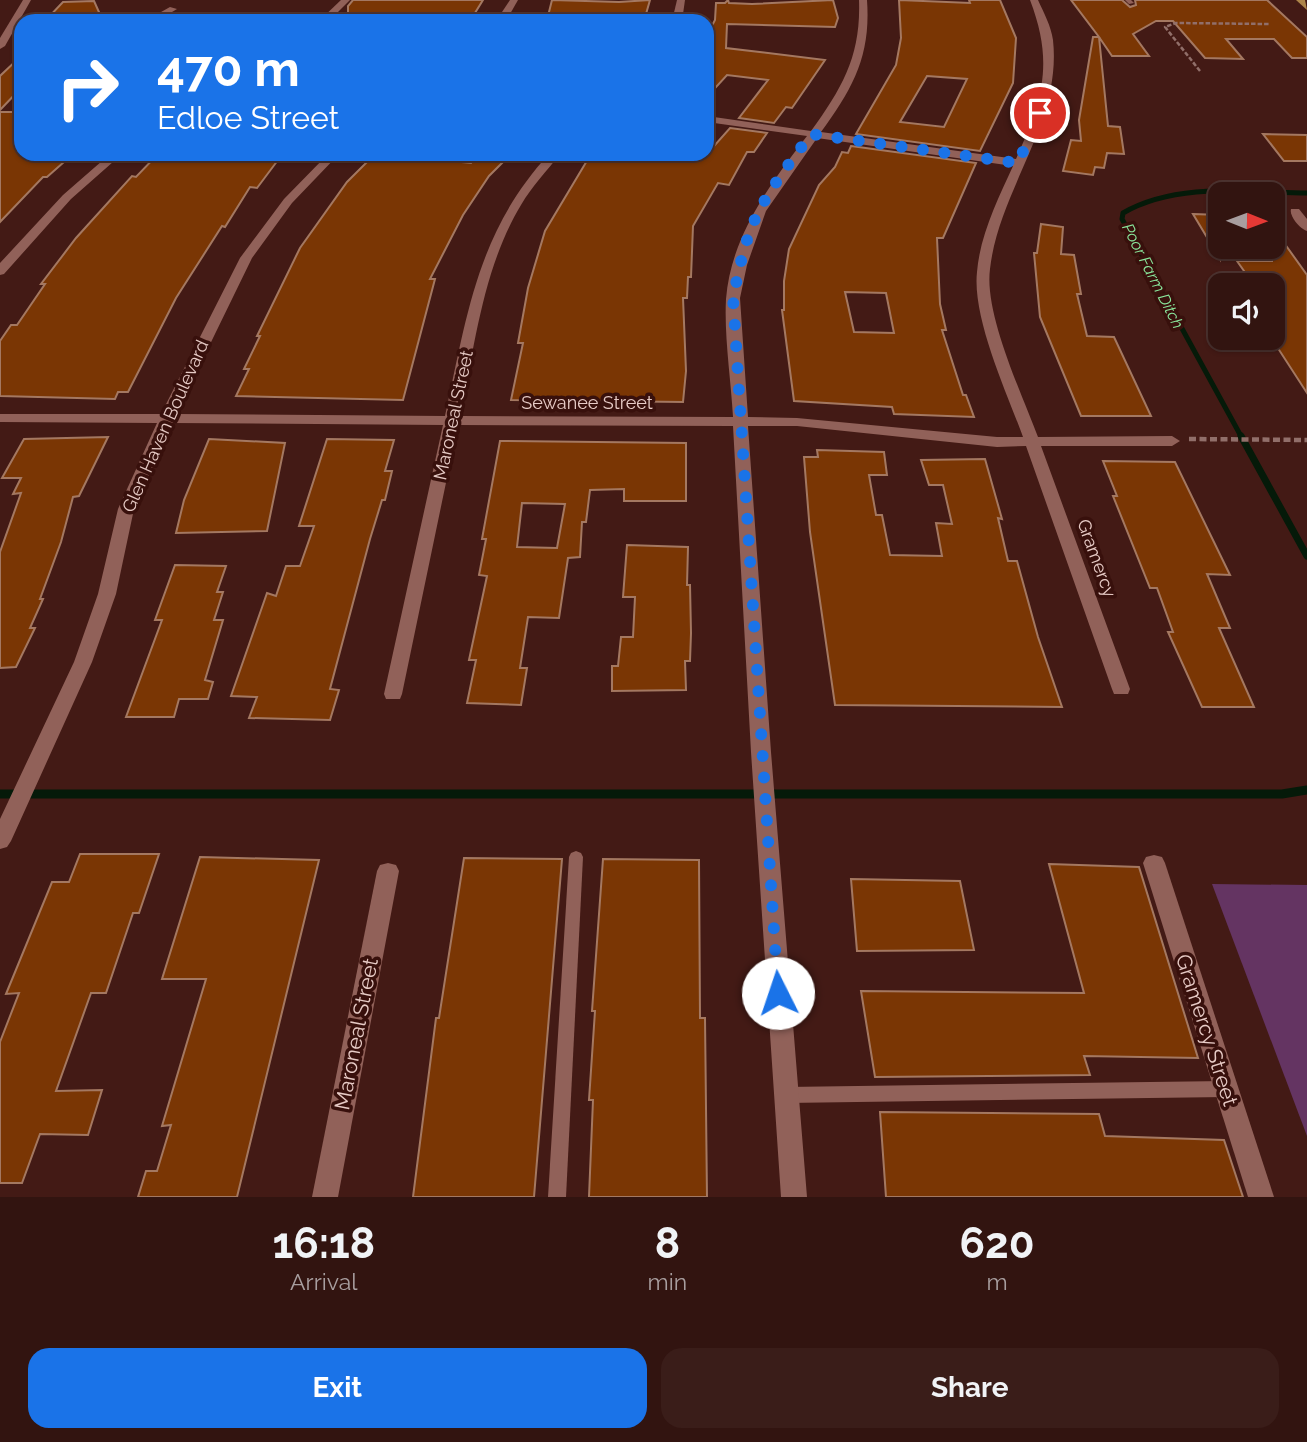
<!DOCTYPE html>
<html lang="en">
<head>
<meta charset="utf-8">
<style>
  :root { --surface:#321410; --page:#3a1d19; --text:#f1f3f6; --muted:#a89e9f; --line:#4d3330; --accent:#1a73e8 }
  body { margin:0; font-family:Raleway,sans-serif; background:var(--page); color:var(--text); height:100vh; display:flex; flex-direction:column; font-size:26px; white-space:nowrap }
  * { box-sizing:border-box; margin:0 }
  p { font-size:23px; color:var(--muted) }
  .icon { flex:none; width:38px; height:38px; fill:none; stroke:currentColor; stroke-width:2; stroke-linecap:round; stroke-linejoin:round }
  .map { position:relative; height:1197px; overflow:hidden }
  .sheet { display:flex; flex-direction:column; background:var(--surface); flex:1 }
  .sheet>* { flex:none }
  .hud { position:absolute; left:14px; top:14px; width:700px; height:147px; border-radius:21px; box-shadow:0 2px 5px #0004,0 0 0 2px var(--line); background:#1a73e8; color:#fff; overflow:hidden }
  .needle { width:46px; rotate:91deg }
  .tools { position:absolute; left:1208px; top:182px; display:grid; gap:14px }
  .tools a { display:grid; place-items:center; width:77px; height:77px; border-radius:14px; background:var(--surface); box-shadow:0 2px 5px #0004,0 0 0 2px var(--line); font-size:35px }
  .pin { position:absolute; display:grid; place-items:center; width:60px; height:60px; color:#fff; margin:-30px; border:4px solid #fff; border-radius:50%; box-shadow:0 2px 7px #0007 }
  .me { position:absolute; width:77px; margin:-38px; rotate:356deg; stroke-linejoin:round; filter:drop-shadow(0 0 5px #0008) }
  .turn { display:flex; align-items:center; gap:24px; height:147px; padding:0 28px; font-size:32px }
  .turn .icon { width:91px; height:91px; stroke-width:2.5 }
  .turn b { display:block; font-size:49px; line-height:60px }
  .eta { display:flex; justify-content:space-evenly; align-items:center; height:119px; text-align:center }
  .eta b { font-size:42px; font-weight:700; line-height:49px }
  .cta { display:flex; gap:14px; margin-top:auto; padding:14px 28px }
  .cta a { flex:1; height:80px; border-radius:21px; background:var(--accent); color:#fff; font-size:28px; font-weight:700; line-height:80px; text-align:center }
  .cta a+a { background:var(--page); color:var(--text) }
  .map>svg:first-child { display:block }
  .green { fill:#643462 }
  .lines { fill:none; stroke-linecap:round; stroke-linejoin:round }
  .stream-far2 { stroke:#051a09; stroke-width:5 }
  .stream-far1 { stroke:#051a09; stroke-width:7 }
  .stream { stroke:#051a09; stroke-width:9 }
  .building { fill:#7a3604; stroke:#a47861; stroke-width:2; fill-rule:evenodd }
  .path-far1 { stroke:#916f6a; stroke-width:2.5; stroke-dasharray:4.5 2; stroke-linecap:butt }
  .path { stroke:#916f6a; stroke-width:4.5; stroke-dasharray:7 3.5; stroke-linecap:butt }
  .lane { fill:#916159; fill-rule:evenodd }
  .street { fill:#916159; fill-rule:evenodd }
  .primary { fill:#ad854a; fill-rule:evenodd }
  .route { stroke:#1a73e8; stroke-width:12; stroke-dasharray:0 21.6 }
  .labels { text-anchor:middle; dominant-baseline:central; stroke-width:7; stroke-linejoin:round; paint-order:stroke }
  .far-water-label { font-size:16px; font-style:italic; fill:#8be99d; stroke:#38100c }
  .street-label { font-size:18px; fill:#e7cbc6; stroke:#38100c }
  .near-street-label { font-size:21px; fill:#e7cbc6; stroke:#38100c }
</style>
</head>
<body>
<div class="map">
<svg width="1307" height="1197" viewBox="0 0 1307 1197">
  <rect width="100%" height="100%" fill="#431a15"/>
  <polygon class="green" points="1212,884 1307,885 1307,1136"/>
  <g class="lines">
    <path class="stream-far2" d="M1242 438 1122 219 1123 213C1177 182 1247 192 1307 193"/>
    <polyline class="stream-far1" points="1241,436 1307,556"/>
    <polyline class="stream" points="0,794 1282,794 1307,790"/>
  </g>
  <g class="building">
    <polygon points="353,0 483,0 470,21 348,16 348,6"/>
    <polygon points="552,0 619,2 650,0 644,21 547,20"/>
    <polygon points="728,0 729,3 752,4 833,0 838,18 835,27 727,24 726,48 825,60 792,108 786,107 774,123 739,118 768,80 727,75 707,97 707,35 715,20 716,3 725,3"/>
    <path d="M899 0 970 3 969 0H1000L1016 38 1013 83 980 151 856 134 896 65 901 38ZM927 76 967 79 944 127 900 122Z"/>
    <polygon points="1071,0 1122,0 1130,7 1136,5 1135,0 1267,0 1307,37 1307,58 1292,58 1274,39 1226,39 1243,59 1205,58 1173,21 1156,21 1133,34 1149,56 1112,56 1099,37 1108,126 1120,127 1124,154 1107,153 1104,168 1095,167 1093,175 1063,171 1071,140 1081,141 1079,120 1093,37 1099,37"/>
    <polygon points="94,1 103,21 45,21 63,2"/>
    <polygon points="21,56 21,88 0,110 0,76"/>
    <polygon points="0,112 21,112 21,154 73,154 47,177 43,177 0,222"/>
    <polygon points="730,128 767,133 754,152 747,152 729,185 718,183 693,226 691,277 688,277 687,298 683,298 686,371 683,402 511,400 523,343 518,343 528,288 545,231 591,154 707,154"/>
    <polygon points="1263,134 1307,135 1307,161 1284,161"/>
    <path d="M851 146 976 163 943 238H937L940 304 946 330H942L963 395H966L974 417 894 414 892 407 794 401 782 310H784V281L789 249 819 185 835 167 842 152 848 153ZM845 292 886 293 894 333 854 332Z"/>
    <polygon points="158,154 281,156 257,188 250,187 225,227 222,226 176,298 128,392 118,392 115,399 0,396 0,341 11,325 17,325 45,284 41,284 76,238 132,176 136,177"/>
    <polygon points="375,154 414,154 411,157 471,163 480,154 511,154 489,176 463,215 430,279 435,279 403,400 236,396 249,369 244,369 260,336 257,336 300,248 347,182"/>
    <polygon points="1193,214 1220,215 1220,259"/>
    <polygon points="1041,224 1063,227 1061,254 1074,255 1081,294 1077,294 1087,336 1114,337 1151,416 1081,416 1040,317 1034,253 1037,253"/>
    <polygon points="1272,226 1307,275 1307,393 1272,339 1272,285 1254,285 1237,261 1272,261"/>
    <polygon points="108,437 79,496 73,497 61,542 40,599 43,599 30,628 35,628 16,667 0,668 0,552 21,493 13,494 21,478 2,478 24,439"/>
    <polygon points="209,439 285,443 267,531 176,533 184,500"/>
    <polygon points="327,439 394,440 385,471 392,471 385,500 382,500 370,539 330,689 339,690 330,720 249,718 257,697 231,696 267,593 276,596 286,566 300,566 314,526 299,526"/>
    <path d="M500 441 686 443V501H624V489L590 490 586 522H582L580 557 568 558 559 618 528 617 520 668H527L521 705 467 703 476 660H469L487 576 479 575 486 539H482ZM522 503 565 504 557 548 517 547Z"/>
    <polygon points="817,450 884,452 887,475 869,475 876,515 882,515 890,555 942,556 936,523 952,524 943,485 929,485 921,460 985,459 1002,519 998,518 1008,561 1017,561 1038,637 1062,707 835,705 810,532 804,457 818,457"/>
    <polygon points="1103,461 1175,462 1230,575 1207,574 1230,628 1219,628 1254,707 1202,707 1168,632 1173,632 1157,588 1150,588 1113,496 1117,496"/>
    <polygon points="627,545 688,547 687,585 690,585 691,633 690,661 685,661 686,690 612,691 612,666 618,666 621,637 633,637 635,597 623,597"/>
    <polygon points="175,565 226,566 217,592 223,592 214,620 223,620 205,680 213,682 208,699 179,699 174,717 126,717 162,620 155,620"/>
    <polygon points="80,854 159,854 139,913 133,913 106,993 91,993 56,1091 102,1090 88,1135 40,1134 22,1183 0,1183 0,1042 19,993 6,994 52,882 69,882"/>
    <polygon points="200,857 319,860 237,1197 138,1197 146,1171 157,1171 171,1125 162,1126 206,979 162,979"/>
    <polygon points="464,858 562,859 534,1197 413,1197 436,1018 439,1018"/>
    <polygon points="603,859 699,860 700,1018 705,1018 707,1197 589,1197 593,1100 589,1100 595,1011 592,1011"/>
    <polygon points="1049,864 1139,867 1198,1058 1084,1056 1090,1075 875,1077 861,991 1084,993"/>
    <polygon points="851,879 960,881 974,950 857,951"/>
    <polygon points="880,1112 1099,1114 1105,1136 1224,1140 1243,1197 886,1197"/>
  </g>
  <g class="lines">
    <polyline class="path-far1" points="1200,71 1165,27 1176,23 1269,24"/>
    <polyline class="path" points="1189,439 1307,440"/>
    <g class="lane">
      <polygon points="1125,0 1131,0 1134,3 1129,4"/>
      <polygon points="576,851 581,853 583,857 566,1197 548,1197 569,857 571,853"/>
      <polygon points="1226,1081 1232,1083 1235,1089 1232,1095 1226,1097 786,1103 780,1101 777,1095 780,1089 786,1087"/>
    </g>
    <g class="street">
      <polygon points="23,0 31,0 5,46 0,49 0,38"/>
      <polygon points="341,0 350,0 329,21 319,21"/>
      <polygon points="510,0 518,0 506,21 496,21"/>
      <polygon points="677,0 685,0 682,21 672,21"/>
      <path d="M859 0H867C871 56 853 88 821 132L1016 159C1043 99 1054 63 1030 0H1038C1044 13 1051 26 1053 40 1062 123 999 189 990 269 984 314 1022 394 1038 437L1172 436 1180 441 1172 446H1041L1130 689 1128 694H1114L1112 689 1026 446 997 447 797 426H748L771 752 807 1197H781L751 752 733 426 458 425 402 694 400 699H386L384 694 443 425 172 423 134 509 116 594 92 662 11 841 7 847 0 849V819L74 662 98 594 118 509 157 423 0 422V414H161L240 258 284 199 328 154H339L292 203 252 258 176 414 445 416C467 316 477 232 549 154H560C547 171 532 186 521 205 483 268 475 345 460 416L733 417C731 380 724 336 726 299 731 236 770 184 807 136L707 122V116L811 131C843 87 861 55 859 0ZM817 138 1013 166C998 199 980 235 977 272 972 318 1007 393 1023 437H997L797 418 748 417 740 298 747 265 766 211Z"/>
      <polygon points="170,7 177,9 157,21 145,21"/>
      <polygon points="110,154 122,154 71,199 4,274 0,275 0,263 63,195"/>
      <path d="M1291 209H1299L1307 219V231C1300 229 1289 216 1291 209Z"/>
      <polygon points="1154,855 1162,857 1165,863 1274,1197 1248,1197 1143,863 1146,857"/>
      <polygon points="388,863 396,865 399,871 338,1197 312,1197 377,871 380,865"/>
    </g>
    <polygon class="primary" points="1296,0 1305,0 1307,10"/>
  </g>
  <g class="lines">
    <path class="route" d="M778 993 733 298C737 279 741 259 747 240 759 201 787 167 811 134L1018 163 1040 113"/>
  </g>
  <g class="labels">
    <g class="far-water-label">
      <text transform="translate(1153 276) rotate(63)">Poor Farm Ditch</text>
    </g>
    <g class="street-label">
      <text x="587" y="402">Sewanee Street</text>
      <text transform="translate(453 415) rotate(-78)">Maroneal Street</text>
      <text transform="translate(165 426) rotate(-66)">Glen Haven Boulevard</text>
      <text transform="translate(1097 558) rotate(70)">Gramercy</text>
    </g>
    <g class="near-street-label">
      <text transform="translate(1207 1030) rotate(72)">Gramercy Street</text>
      <text transform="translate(356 1034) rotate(-79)">Maroneal Street</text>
    </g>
  </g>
</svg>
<div class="tools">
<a><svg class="needle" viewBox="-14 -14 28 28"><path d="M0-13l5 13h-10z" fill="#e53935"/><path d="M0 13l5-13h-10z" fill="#a89e9f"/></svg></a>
<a><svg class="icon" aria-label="sound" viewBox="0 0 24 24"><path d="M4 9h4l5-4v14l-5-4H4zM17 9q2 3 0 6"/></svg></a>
</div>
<div class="pin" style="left:1040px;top:113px;background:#d93025"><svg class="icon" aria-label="arrive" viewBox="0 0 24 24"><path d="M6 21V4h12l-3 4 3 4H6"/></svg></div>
<svg class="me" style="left:778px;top:993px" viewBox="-20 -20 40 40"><circle r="19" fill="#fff"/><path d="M0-13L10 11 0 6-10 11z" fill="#1a73e8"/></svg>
<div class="hud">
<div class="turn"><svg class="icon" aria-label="right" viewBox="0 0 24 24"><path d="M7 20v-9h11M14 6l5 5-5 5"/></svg><div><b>470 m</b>Edloe Street</div></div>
</div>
</div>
<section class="sheet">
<div class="eta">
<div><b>16:18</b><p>Arrival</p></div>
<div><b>8</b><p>min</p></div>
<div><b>620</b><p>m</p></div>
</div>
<div class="cta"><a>Exit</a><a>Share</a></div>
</section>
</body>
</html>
